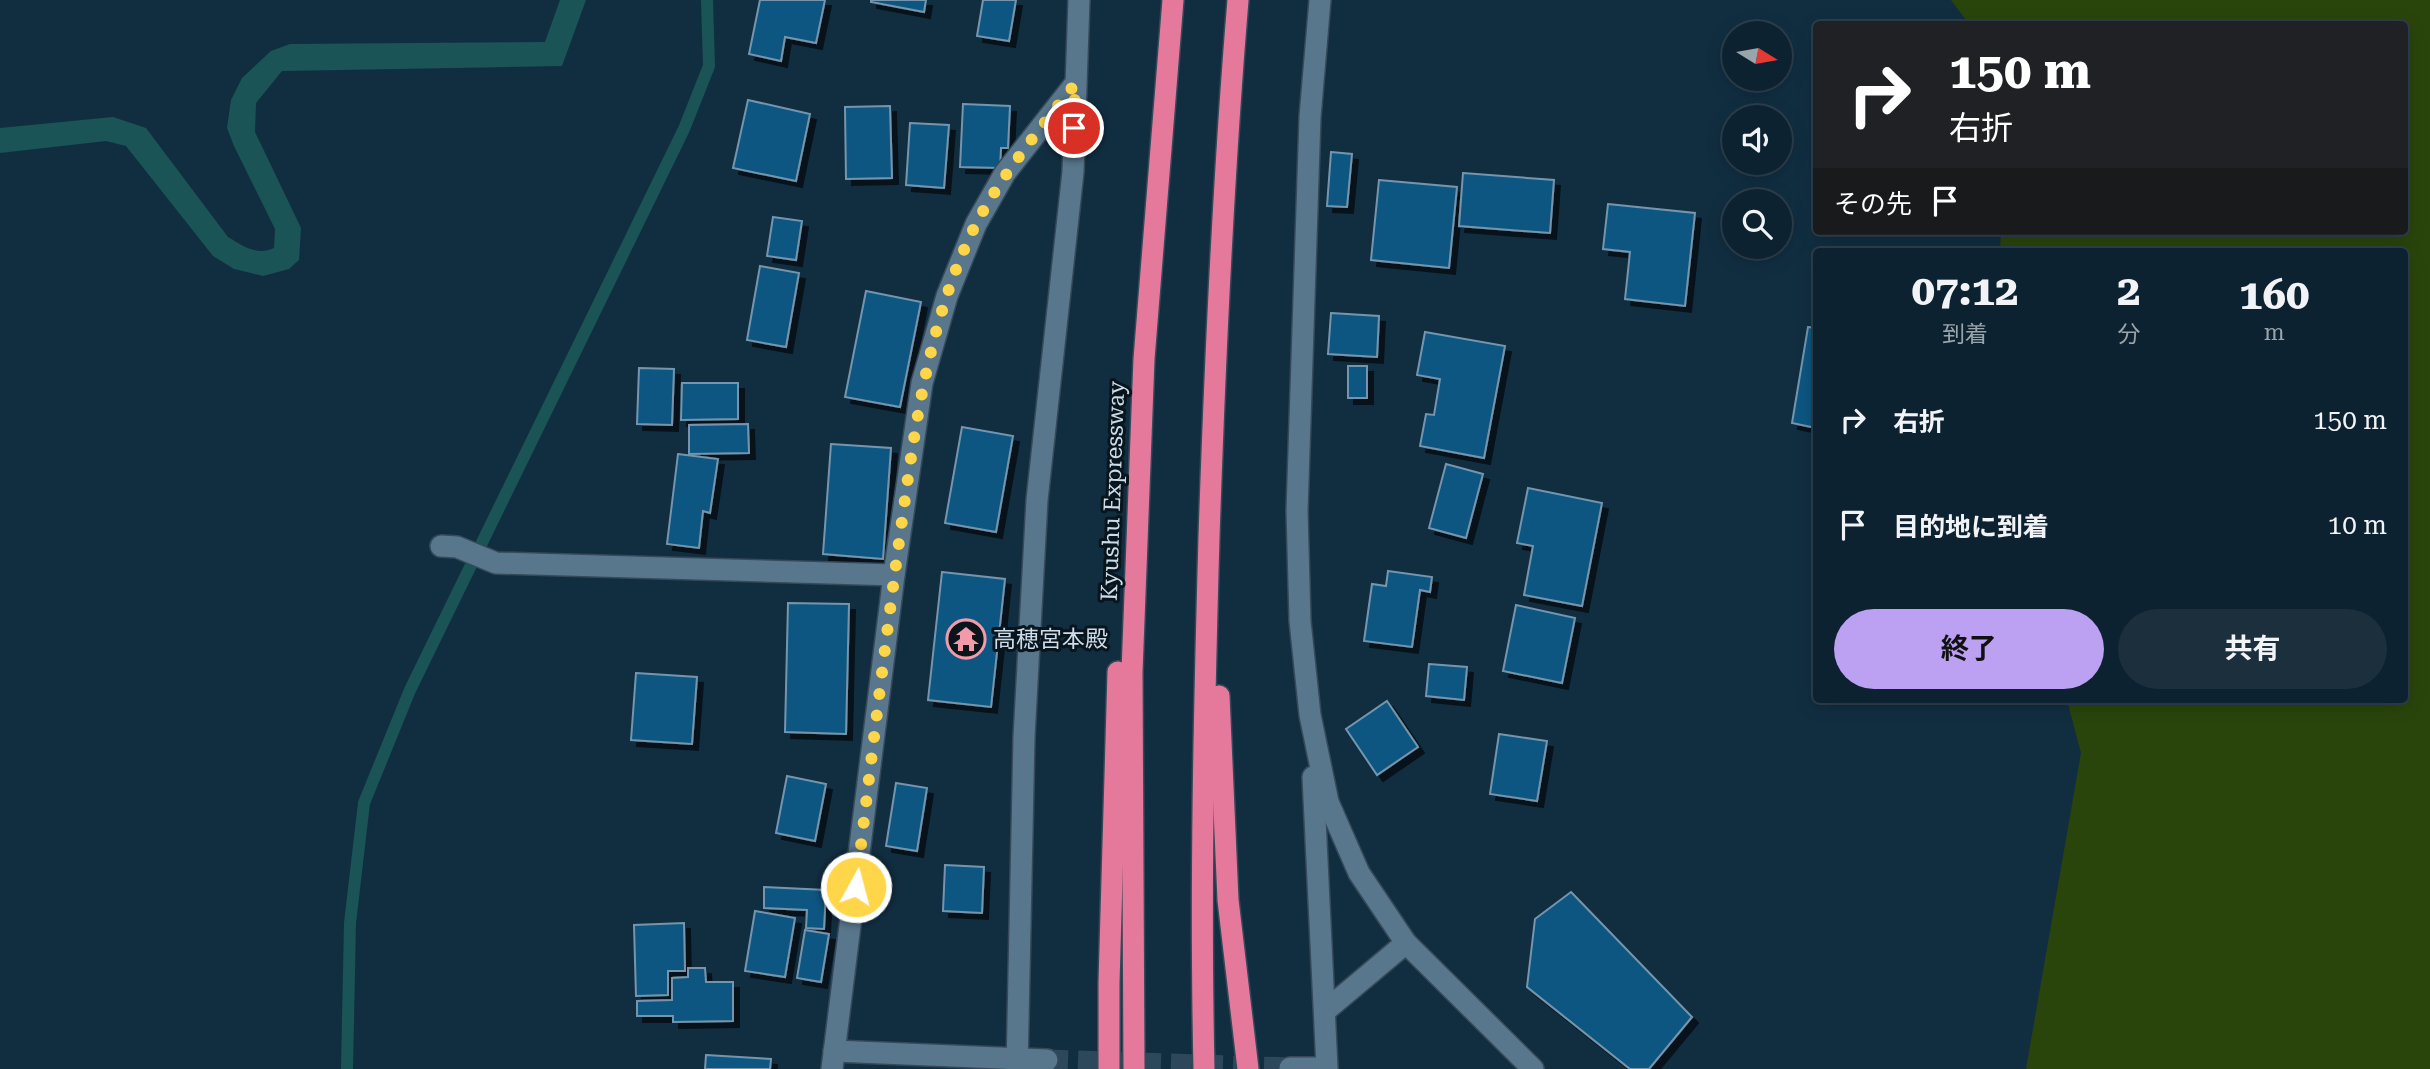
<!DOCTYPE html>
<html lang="ja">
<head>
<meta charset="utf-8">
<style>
  :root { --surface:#0d2231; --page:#1b2f3d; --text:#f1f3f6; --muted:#9aa4ab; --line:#2d3f4d; --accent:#bca0f2 }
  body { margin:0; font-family:"Roboto Serif","Noto Sans JP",serif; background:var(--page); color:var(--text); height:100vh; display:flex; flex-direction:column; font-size:26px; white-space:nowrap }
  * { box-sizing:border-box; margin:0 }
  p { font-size:23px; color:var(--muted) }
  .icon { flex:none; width:38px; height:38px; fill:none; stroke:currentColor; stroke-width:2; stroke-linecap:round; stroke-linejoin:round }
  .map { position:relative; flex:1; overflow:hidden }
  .drawer { position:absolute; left:1813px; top:248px; width:595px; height:455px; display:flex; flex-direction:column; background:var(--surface); border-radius:7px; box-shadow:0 4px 18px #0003,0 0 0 2px var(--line) }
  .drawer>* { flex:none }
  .top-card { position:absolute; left:1813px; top:21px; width:595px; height:214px; border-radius:7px; box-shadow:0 4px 18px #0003,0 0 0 2px var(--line); background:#202124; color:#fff; overflow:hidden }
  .needle { width:46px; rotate:101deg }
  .tools { position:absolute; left:1722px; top:21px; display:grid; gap:14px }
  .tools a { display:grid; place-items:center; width:70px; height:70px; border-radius:50%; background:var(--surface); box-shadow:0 4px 18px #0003,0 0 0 2px var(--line); font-size:35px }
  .pin { position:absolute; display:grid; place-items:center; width:60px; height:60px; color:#fff; margin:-30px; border:4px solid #fff; border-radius:50%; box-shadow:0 2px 7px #0007 }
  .me { position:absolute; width:77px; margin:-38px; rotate:7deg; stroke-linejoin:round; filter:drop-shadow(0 0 5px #0008) }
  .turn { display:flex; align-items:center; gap:24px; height:147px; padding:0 21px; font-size:32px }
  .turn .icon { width:91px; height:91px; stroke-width:2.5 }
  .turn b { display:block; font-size:49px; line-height:60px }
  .then { display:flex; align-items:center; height:66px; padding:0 21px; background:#0003; gap:14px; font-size:26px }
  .eta { display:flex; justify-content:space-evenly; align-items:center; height:119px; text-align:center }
  .eta b { font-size:42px; font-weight:700; line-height:49px }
  .primary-button { display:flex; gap:14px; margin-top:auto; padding:14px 21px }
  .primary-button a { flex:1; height:80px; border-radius:42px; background:var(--accent); color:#111; font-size:28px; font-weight:700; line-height:80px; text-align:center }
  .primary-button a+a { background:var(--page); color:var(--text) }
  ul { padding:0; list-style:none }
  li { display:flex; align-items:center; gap:21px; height:105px; padding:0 21px }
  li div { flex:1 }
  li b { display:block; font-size:26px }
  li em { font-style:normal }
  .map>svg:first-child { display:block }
  .green { fill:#2a450c }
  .water { fill:#1a5456 }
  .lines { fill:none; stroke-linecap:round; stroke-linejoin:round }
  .stream { stroke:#1a5456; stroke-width:12 }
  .building { fill:#095782; stroke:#7695ac; stroke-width:2; filter:url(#shadow) }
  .minor-tunnel { stroke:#2d485a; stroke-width:21; stroke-dasharray:21 10; stroke-linecap:butt }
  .minor-casing { stroke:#354959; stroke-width:24 }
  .highway-casing { stroke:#354959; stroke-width:24 }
  .minor { stroke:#58768c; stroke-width:21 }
  .highway { stroke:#e4799b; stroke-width:21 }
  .route { stroke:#ffd54a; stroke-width:12; stroke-dasharray:0 21.6 }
  .labels { text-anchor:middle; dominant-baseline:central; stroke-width:6; stroke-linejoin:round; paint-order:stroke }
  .street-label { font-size:23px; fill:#ccdce9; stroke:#09151d }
  .poi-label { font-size:23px; fill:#ccdce9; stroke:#09151d; text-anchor:start }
</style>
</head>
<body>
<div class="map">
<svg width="2430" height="1069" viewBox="0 0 2430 1069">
  <defs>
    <filter id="shadow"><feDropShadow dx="6" dy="6" stdDeviation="0" flood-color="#0009"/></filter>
  </defs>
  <rect width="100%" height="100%" fill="#112e41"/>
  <polygon class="green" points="1951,0 2430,0 2430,1069 2026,1069 2081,753 2067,700 2404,700 2404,252 2000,252 2001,231 2404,231 2404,24 1969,24"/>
  <path class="water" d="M560 0H586L562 66 282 71 256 103 255 132 301 228 299 260 289 269 263 276 234 269 213 256 126 146 106 141 0 153V128L113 117 146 128 228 237C243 246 257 256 274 248L275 229 234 146 227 128 231 100 242 78 271 51 290 44 545 42Z"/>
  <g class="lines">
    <polyline class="stream" points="347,1069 350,923 364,803 410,690 684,129 709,66 707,0"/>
  </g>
  <g class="building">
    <polygon points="760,0 825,0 816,43 785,37 781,61 749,54"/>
    <polygon points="871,0 926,0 924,12 871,2"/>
    <polygon points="983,0 1016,0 1009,41 977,36"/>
    <polygon points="748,100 810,114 796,181 733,168"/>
    <polygon points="963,104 1010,106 1008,148 1001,148 1000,168 960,167"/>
    <polygon points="890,106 892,178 846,179 845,107"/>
    <polygon points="910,123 949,125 944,188 906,185"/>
    <polygon points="1331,152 1352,154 1347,207 1327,206"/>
    <polygon points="1463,173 1554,180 1550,233 1459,226"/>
    <polygon points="1379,180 1457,187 1449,268 1371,260"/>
    <polygon points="1608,204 1695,213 1685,306 1625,299 1630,252 1603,249"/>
    <polygon points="773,217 802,221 796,260 767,256"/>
    <polygon points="760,266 799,273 786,347 747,340"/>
    <polygon points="866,291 921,302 900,407 845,397"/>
    <polygon points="1331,313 1379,316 1377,357 1328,354"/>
    <polygon points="1808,327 1816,328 1816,428 1792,423"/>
    <polygon points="1425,332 1505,346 1484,458 1420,446 1426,414 1434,415 1440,379 1417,375"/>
    <rect x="1348" y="366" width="19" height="32"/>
    <polygon points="639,368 674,369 672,425 637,424"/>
    <polygon points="682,383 738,383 738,419 681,420"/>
    <polygon points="748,424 749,453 689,454 689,425"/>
    <polygon points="962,427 1013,436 996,532 945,523"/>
    <polygon points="831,444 891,448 883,559 823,554"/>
    <polygon points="678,454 718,459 710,513 703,511 699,548 667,544"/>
    <polygon points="1446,464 1483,474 1466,538 1429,528"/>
    <polygon points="1528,488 1602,503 1582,606 1524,595 1533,546 1517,543"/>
    <polygon points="1388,571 1432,577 1430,592 1420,590 1412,647 1364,641 1372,584 1386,586"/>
    <polygon points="942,572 1005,579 991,707 928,700"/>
    <polygon points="788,603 849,604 846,734 785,732"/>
    <polygon points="1516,605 1575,618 1562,683 1503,671"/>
    <polygon points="1429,664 1467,667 1464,700 1426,696"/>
    <polygon points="636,673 697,677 692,744 631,740"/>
    <polygon points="1387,701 1418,747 1377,775 1346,729"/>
    <polygon points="1499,734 1547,741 1537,801 1490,794"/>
    <polygon points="787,776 826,784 815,841 776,833"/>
    <polygon points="896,783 927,788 917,851 886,846"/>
    <polygon points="945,865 984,867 982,913 943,911"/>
    <polygon points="764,887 826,890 824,929 806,928 807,910 764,908"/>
    <polygon points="1571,892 1692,1017 1649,1069 1630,1069 1527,987 1535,919"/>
    <polygon points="755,911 795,918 785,977 745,971"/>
    <polygon points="684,923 685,971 668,971 668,995 636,996 634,925"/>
    <polygon points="805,930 829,934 821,982 797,978"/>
    <polygon points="688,968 705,968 706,982 733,982 733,1021 673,1022 673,1016 637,1016 637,1001 672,1000 672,978 688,977"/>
    <polygon points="706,1055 771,1059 770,1069 705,1069"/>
  </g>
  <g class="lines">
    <polyline class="minor-tunnel" points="1047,1060 1290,1068"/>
    <g class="minor-casing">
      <g id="minor">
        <polyline points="1320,0 1310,117 1297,511 1300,621 1310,715 1328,802 1359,873 1406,943 1533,1069"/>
        <polyline points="441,546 457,547 496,563 894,575"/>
        <polyline points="1325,1011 1406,943"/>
        <polyline points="834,1051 1047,1060"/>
        <polyline points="1290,1068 1327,1068 1313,777"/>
        <polyline points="832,1069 894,575 922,383 947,296 976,224 1005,173 1075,84"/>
        <polyline points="1017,1069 1024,737 1037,500 1073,172 1079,0"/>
      </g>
    </g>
    <g class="highway-casing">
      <g id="highway">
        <polyline points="1219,696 1228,900 1248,1069"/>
        <polyline points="1109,1069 1109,983 1118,672"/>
        <polyline points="1134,1069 1132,672 1144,359 1173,0"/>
        <path d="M1204 1069C1200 892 1204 714 1209 537 1215 358 1223 179 1238 0"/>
      </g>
    </g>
    <use href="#minor" class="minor"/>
    <use href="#highway" class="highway"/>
  </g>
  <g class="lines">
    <path class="route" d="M856 887C870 770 884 652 900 535 915 428 928 319 977 222 1004 172 1040 129 1075 84L1074 128"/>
  </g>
  <defs>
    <g id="temple-ring" transform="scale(2.0125)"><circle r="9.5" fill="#09151d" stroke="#f39aa8" stroke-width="1.5"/><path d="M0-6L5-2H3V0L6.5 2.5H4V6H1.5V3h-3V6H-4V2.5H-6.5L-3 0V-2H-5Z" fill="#f39aa8"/></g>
  </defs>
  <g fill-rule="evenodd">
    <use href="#temple-ring" x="966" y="639"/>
  </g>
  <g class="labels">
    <g class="street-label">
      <text transform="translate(1113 491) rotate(-88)">Kyushu Expressway</text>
    </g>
    <g class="poi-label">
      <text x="993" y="639">高穂宮本殿</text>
    </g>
  </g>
</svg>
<div class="tools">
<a><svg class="needle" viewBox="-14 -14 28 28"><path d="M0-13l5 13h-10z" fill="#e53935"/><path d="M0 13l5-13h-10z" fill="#9aa4ab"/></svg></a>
<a><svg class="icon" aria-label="sound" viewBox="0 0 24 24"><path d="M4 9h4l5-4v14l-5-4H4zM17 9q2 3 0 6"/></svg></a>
<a><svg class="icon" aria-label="search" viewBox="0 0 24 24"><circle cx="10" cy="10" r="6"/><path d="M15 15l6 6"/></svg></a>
</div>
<div class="pin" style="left:1074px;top:128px;background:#d93025"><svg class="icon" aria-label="arrive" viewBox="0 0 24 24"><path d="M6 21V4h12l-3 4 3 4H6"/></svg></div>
<svg class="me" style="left:856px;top:887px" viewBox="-20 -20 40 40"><circle r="17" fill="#ffd54a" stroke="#fff" stroke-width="3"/><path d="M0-11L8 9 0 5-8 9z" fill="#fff"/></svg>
<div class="top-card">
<div class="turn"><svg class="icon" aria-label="right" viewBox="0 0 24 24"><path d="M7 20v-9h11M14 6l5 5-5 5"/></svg><div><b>150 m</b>右折</div></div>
<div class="then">その先<svg class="icon" aria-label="arrive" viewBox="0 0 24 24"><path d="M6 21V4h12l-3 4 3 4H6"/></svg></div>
</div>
<section class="drawer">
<div class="eta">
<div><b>07:12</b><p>到着</p></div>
<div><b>2</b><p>分</p></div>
<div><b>160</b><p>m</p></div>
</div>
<ul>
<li><svg class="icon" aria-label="right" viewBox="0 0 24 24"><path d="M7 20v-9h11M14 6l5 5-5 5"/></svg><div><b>右折</b></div><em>150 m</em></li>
<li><svg class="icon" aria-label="arrive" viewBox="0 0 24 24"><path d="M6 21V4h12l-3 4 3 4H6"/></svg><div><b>目的地に到着</b></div><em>10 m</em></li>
</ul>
<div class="primary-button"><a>終了</a><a>共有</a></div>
</section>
</div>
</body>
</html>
